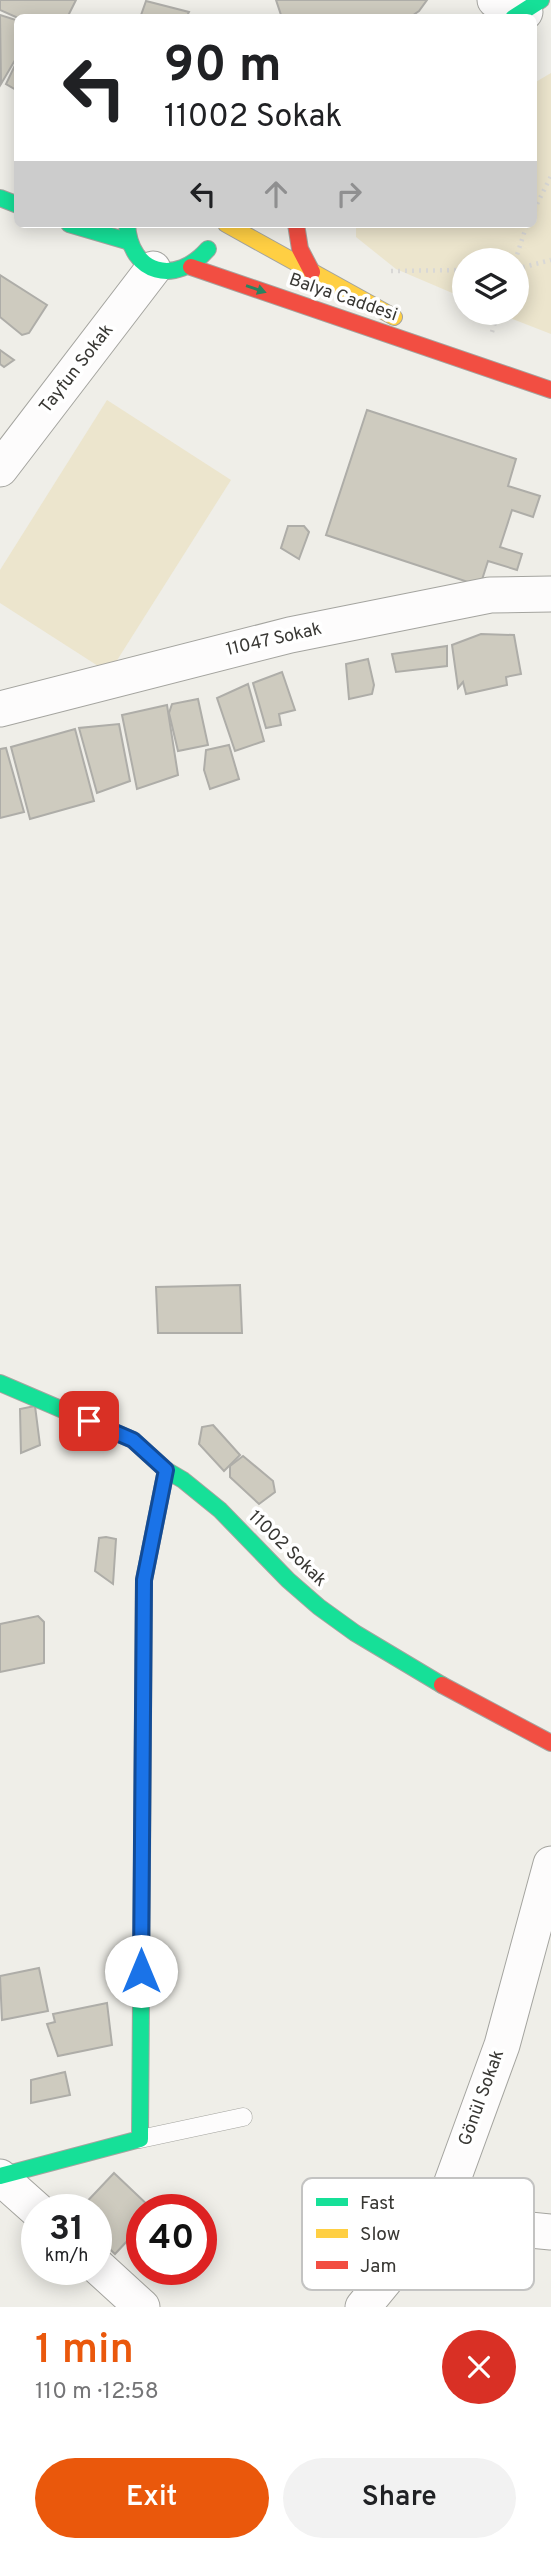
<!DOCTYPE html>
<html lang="en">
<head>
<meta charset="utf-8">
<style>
  :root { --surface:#fff; --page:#f2f2f2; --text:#202124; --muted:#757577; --accent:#ea580c }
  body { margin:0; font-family:Overpass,sans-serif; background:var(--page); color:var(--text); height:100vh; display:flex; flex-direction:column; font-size:26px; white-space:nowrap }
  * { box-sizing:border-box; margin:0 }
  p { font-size:23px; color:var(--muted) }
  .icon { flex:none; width:38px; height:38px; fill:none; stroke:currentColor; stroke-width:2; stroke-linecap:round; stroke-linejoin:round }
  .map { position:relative; height:2307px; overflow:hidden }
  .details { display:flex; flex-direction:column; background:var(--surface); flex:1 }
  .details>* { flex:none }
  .hud { position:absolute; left:14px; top:14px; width:523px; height:214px; border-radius:10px; box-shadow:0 4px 18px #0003; background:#fff; color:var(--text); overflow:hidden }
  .buttons { position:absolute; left:452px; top:248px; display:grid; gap:14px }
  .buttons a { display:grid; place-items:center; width:77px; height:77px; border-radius:50%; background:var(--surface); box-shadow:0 4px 18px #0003; font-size:35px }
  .speed { position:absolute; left:21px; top:2194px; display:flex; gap:14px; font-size:35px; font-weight:700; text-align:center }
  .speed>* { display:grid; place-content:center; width:91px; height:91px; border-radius:50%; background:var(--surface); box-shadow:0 4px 18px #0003; line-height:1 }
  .speed small { font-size:18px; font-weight:400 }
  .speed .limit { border:10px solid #d22; background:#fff; color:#111 }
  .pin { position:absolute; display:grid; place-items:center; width:60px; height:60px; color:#fff; margin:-30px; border-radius:14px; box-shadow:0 4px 10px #0006 }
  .me { position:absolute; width:77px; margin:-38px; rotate:0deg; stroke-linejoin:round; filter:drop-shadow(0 0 5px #0008) }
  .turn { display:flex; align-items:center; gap:24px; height:147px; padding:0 35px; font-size:32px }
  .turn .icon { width:91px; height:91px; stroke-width:2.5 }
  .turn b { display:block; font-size:49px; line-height:60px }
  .lanes { display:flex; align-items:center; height:66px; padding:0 35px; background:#0003; justify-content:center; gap:35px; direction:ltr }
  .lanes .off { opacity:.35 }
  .round { display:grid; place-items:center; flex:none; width:74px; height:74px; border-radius:37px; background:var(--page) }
  .head { display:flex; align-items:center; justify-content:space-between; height:119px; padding:0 35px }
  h1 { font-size:42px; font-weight:600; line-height:52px; color:var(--accent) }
  .cta { display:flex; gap:14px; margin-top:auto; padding:14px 35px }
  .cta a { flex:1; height:80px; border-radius:42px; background:var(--accent); color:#fff; font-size:28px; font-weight:600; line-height:80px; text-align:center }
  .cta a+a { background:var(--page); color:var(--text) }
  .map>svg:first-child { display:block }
  .green { fill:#ece5cd }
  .building { fill:#cecbbf; stroke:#aeada8; stroke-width:2 }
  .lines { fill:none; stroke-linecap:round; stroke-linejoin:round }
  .lane-casing { stroke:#a4a49f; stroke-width:19 }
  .street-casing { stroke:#a4a49f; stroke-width:37 }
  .fast-casing { stroke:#a4a49f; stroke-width:18 }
  .slow-casing { stroke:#a4a49f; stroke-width:18 }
  .jam-casing { stroke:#a4a49f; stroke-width:18 }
  .path { stroke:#d9d8d6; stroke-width:4.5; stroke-dasharray:2 5; stroke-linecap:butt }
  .lane { stroke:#fdfcfc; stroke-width:18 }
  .street { stroke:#fdfcfc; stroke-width:35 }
  .fast { stroke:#16e098; stroke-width:16 }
  .slow { stroke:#ffcf43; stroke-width:16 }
  .jam { stroke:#f24e42; stroke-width:16 }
  .oneway { fill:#298360 }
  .route-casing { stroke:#114b97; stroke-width:18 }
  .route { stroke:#1a73e8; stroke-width:12 }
  .labels { text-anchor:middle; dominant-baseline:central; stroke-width:7; stroke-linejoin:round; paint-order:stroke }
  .street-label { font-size:18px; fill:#383733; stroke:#fff }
  .key { fill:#fff; stroke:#c3c3c2; stroke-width:2 }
  .key-label { font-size:19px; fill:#383733 }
</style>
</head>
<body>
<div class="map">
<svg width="551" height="2307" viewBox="0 0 551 2307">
  <rect width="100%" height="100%" fill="#efeee8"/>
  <g class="green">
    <polygon points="551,73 551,334 497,313 516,313 516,261 464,261 464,298 396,269 356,237 356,224 534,224 534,83"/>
    <polygon points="107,400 231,480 109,673 0,603 0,570"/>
  </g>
  <g class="building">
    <polygon points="0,0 76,0 67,18 18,18 0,10"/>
    <polygon points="276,0 427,0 419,11 409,18 282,18"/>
    <polygon points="146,1 189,12 186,18 140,18"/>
    <polygon points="0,15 16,20 18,24 18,55 1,84"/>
    <polygon points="18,59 18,91 6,84"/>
    <polygon points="0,275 47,305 29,333 22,335 0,317"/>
    <polygon points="0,350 14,360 4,367 0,364"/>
    <polygon points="367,410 516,459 508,486 540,496 533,517 512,510 500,547 522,554 517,570 488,561 480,586 326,535"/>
    <polygon points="288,526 304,526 309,532 299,559 281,548"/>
    <polygon points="481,634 514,635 521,674 506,677 507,685 466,694 463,682 458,688 452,645"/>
    <polygon points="447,646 447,666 396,672 392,654"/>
    <polygon points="368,659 374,685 372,694 349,699 346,664"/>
    <polygon points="282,672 295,710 279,714 281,725 266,728 253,683"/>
    <polygon points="248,684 264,741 235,751 217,698"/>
    <polygon points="198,699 208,745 178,751 169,713 172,704"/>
    <polygon points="167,705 178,775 137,789 122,715"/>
    <polygon points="119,724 130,781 97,793 79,728"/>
    <polygon points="75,729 94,801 30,819 11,747"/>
    <polygon points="229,745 239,779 210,789 204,770 206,750"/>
    <polygon points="6,748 24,812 0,818 0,749"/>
    <polygon points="240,1285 242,1333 158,1333 156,1287"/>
    <polygon points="35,1406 40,1445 21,1453 20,1409"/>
    <polygon points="213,1425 240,1455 224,1471 199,1444 202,1427"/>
    <polygon points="243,1456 273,1481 275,1492 259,1504 230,1477 230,1466"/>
    <polygon points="106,1537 116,1539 113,1584 95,1571 99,1538"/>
    <polygon points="38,1616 44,1622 44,1663 0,1672 0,1624"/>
    <polygon points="39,1968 48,2011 2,2020 0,1976"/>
    <polygon points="107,2003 112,2045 58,2056 47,2024 55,2022 53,2014"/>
    <polygon points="65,2072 70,2095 31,2103 31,2080"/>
    <polygon points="114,2173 153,2210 142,2210 142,2225 115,2254 96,2236 96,2210 79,2210"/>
  </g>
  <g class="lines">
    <g class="lane-casing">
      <polyline id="lane" points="140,2139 243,2117"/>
    </g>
    <g class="street-casing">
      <g id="street">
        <polyline points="495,0 525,12"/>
        <polyline points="0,469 153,269"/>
        <polyline points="0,709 290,635 490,595 551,594"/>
        <polyline points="0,2177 37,2210"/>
        <polyline points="441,2212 510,2228 551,2232"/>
        <polyline points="96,2265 142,2307"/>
        <polyline points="363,2307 441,2212 502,2045 551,1864"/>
      </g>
    </g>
    <g class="fast-casing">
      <g id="fast">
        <polyline points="513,18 541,0"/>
        <polyline points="0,198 18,205"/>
        <polyline points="69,224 127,241"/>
        <path d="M127 224C130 275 176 286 208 249"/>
        <polyline points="0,1383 133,1440 166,1470 183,1480 220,1510 288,1580 319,1607 355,1633 442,1685"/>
        <polyline points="0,2176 140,2139 144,1580 166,1470"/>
      </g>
    </g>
    <g class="slow-casing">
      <polyline id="slow" points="226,224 394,317"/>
    </g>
    <g class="jam-casing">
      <g id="jam">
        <polyline points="296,224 300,249 312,272"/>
        <polyline points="191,267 551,390"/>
        <polyline points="442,1685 551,1743"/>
      </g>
    </g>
    <g class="path">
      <polyline points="534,210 551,176"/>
      <polyline points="515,261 527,224"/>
      <polyline points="516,269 551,260"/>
      <polyline points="391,271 464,270"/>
      <polyline points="492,332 498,313"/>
    </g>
    <use href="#lane" class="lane"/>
    <use href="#street" class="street"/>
    <use href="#fast" class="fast"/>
    <use href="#slow" class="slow"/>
    <use href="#jam" class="jam"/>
  </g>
  <defs><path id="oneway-solid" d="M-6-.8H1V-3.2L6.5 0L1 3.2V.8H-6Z" transform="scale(1.75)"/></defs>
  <use class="oneway" href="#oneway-solid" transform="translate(256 289) rotate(19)"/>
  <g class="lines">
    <g class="route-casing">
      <polyline id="route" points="89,1421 133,1440 166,1470 144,1580 141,1971"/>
    </g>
    <use href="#route" class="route"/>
  </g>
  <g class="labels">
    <g class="street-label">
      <text transform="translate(343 298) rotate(19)">Balya Caddesi</text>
      <text transform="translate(77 369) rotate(-52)">Tayfun Sokak</text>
      <text transform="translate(274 640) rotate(-13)">11047 Sokak</text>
      <text transform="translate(287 1549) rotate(44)">11002 Sokak</text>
      <text transform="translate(482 2098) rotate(-70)">Gönül Sokak</text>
    </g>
  </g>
  <rect x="302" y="2178" width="232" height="112" rx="10" class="key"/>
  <rect x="316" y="2198" width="32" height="8" fill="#16e098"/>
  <rect x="316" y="2229" width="32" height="9" fill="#ffcf43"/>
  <rect x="316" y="2261" width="32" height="8" fill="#f24e42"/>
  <g class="key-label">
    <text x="360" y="2209">Fast</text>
    <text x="360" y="2240">Slow</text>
    <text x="360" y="2272">Jam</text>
  </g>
</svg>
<div class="buttons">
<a><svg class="icon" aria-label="layers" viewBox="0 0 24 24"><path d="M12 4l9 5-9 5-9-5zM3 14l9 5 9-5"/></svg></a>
</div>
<div class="speed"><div>31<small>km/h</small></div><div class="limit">40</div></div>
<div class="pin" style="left:89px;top:1421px;background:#d93025"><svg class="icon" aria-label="arrive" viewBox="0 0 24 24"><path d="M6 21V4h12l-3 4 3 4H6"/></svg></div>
<svg class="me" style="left:141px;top:1971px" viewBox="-20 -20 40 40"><circle r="19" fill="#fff"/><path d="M0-13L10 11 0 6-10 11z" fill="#1a73e8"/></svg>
<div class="hud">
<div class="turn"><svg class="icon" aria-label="left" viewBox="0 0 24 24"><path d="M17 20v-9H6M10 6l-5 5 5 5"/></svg><div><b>90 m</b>11002 Sokak</div></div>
<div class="lanes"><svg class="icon" aria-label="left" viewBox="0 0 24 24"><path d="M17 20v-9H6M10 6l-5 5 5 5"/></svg><svg class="icon off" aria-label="ahead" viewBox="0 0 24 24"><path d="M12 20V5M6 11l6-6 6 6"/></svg><svg class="icon off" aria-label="right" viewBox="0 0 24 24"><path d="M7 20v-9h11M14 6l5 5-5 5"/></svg></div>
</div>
</div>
<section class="details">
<div class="head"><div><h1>1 min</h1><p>110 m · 12:58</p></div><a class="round" style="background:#d93025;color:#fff"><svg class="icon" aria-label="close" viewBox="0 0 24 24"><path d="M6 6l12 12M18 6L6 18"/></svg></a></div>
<div class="cta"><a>Exit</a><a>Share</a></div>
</section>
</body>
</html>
